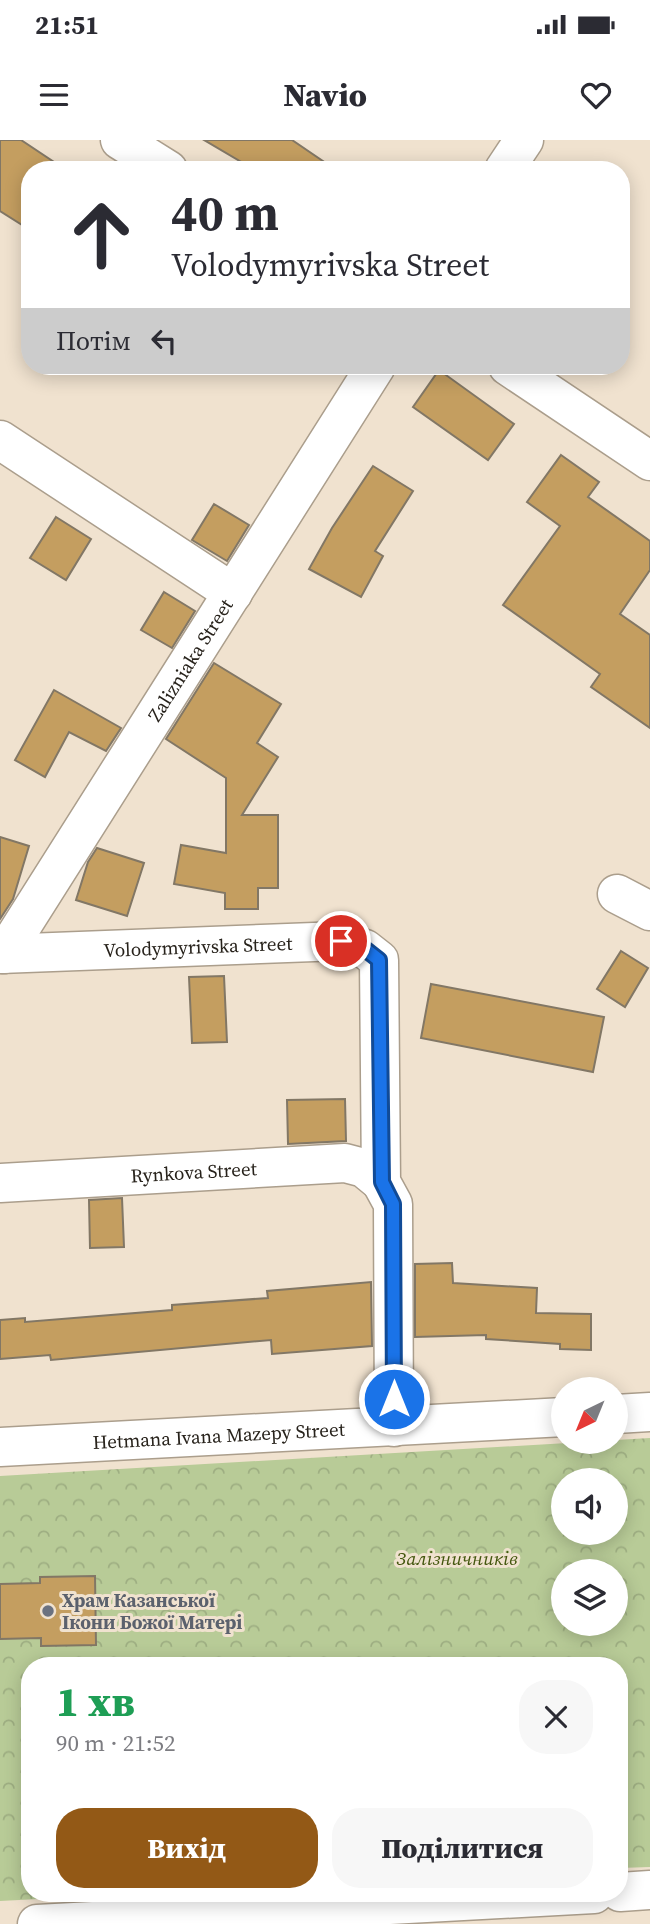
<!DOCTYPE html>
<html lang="uk">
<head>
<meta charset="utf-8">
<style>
  :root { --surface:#fff; --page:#f7f7f7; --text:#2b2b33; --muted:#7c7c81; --accent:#935916 }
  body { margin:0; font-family:"Source Serif 4",serif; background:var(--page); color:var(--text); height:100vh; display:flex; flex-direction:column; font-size:26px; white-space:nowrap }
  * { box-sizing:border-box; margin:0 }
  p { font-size:23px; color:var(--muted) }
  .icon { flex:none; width:38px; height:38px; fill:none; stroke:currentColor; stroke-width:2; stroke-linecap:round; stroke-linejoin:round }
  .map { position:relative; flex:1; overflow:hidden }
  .sheet { position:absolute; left:21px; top:1517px; width:607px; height:245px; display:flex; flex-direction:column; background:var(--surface); border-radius:28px; box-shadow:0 4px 18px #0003 }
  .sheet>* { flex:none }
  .banner { position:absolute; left:21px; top:21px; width:609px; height:214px; border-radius:28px; box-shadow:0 4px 18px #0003; background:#fff; color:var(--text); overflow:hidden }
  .needle { width:46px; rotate:223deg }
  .controls { position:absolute; left:551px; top:1237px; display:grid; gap:14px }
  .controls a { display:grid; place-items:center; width:77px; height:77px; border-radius:50%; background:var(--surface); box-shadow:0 4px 18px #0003; font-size:35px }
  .pin { position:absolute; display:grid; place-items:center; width:60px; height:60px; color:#fff; margin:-30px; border:4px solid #fff; border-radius:50%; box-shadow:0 2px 7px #0007 }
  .me { position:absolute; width:77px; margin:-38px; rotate:0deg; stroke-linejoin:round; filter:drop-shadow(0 0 5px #0008) }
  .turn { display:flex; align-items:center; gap:24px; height:147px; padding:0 35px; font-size:32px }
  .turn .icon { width:91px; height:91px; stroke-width:2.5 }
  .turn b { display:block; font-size:49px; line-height:60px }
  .then { display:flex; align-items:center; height:66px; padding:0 35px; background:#0003; gap:14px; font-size:26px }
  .round { display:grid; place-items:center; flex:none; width:74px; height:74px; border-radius:28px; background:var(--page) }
  .headline { display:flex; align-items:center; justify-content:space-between; height:119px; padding:0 35px }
  h1 { font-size:42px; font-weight:800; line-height:52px; color:#1e9e55 }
  .primary-button { display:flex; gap:14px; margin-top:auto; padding:14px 35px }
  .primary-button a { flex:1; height:80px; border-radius:28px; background:var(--accent); color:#fff; font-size:28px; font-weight:800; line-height:80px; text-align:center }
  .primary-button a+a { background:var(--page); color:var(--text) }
  .status { display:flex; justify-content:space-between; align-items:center; height:49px; padding:0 35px; background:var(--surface); direction:ltr }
  .status svg { height:19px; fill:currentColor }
  header { display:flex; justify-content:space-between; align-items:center; height:91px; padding:0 35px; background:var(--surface); font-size:32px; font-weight:800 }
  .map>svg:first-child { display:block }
  .park { fill:url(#park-crowns); fill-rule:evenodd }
  .building { fill:#c49e60; stroke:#827765; stroke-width:2 }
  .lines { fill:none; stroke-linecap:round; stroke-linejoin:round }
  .minor-casing { stroke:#ab9e8c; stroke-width:41 }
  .minor { stroke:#fff; stroke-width:38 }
  .route-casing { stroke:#114b97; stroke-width:18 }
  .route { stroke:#1a73e8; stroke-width:12 }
  .worship-dot { fill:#6b7280; stroke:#f0e2cf; stroke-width:2.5 }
  .labels { text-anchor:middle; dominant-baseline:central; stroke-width:6; stroke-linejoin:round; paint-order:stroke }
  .street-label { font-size:19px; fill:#27221b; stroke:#f0e2cf }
  .park-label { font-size:19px; font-style:italic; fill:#43560d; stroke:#f0e2cf }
  .worship-label { font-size:19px; font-weight:bold; fill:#5b616d; stroke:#f0e2cf; text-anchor:start }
</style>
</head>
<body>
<div class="status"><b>21:51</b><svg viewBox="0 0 49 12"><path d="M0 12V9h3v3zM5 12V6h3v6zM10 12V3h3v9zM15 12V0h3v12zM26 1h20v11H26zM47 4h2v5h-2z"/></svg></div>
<header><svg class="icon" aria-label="menu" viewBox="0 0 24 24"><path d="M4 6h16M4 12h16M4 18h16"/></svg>Navio<svg class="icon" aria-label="heart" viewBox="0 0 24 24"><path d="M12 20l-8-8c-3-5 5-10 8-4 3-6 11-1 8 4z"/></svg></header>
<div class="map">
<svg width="650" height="1784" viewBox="0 0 650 1784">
  <defs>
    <pattern id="park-crowns" width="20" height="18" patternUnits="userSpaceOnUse" patternTransform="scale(1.75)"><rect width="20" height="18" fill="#b8cb97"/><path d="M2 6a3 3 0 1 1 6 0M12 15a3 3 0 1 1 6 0" fill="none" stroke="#9eae82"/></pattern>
  </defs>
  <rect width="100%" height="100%" fill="#f0e2cf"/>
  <path class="park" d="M650 1298V1727L620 1728V1526H30V1754H135L0 1761V1336L584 1302H616V1300ZM564 1340H616V1393H564ZM564 1432H616V1484H564Z"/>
  <g class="building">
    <polygon points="0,0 21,0 66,30 30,30 30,90 0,71"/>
    <polygon points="204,0 292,0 336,30 255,30"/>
    <polygon points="439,230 514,284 488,320 413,267"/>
    <polygon points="561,315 599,342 588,357 650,401 650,430 620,474 650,495 650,588 591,547 600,534 503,465 560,386 527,362"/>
    <polygon points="373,326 413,351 375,411 383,416 361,457 309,429 332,388"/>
    <polygon points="214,364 249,385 227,421 192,400"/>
    <polygon points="56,377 91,399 66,440 30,418"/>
    <polygon points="164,452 195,471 172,508 141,490"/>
    <polygon points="214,523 281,564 257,603 278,617 242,675 278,675 278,748 258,748 258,769 225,769 225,753 174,744 181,705 226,713 226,638 166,599"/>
    <polygon points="54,550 121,588 106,611 69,592 45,637 15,620"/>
    <polygon points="0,697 29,706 13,759 0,779"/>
    <polygon points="97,708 144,723 127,776 76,760 88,722"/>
    <polygon points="621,811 648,828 625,867 597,849"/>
    <polygon points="224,836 227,902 192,903 189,837"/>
    <polygon points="431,844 604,877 593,932 421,898"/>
    <polygon points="345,959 346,1001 288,1004 287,960"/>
    <polygon points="122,1058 124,1107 90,1108 89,1060"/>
    <polygon points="452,1123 453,1143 537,1148 536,1173 591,1174 591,1210 560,1209 560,1204 486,1199 486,1195 415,1197 415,1124"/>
    <polygon points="371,1142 372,1206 272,1214 271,1200 51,1220 50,1215 0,1219 0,1180 25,1178 25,1182 172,1170 172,1165 268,1158 267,1151"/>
    <polygon points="95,1436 96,1505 41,1506 41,1498 0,1499 0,1444 40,1443 40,1437"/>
  </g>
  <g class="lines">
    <g class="minor-casing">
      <g id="minor">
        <polyline points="120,0 168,30"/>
        <polyline points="504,30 524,0"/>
        <polyline points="508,226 650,321"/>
        <polyline points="0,300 233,453"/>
        <polyline points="617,754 650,771"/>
        <path id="s1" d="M0 814 341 801 365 809 379 820 381 1042 393 1064 394 1287"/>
        <path id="s2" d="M4 814 376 226"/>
        <path id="s3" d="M0 1043 345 1023 364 1028 381 1042"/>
        <polyline points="616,1274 650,1272"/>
        <path id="s4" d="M0 1307 564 1277"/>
        <polyline points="620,1752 650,1750"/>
        <polyline points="37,1784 594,1754"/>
      </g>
    </g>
    <use href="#minor" class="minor"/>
  </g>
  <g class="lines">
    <g class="route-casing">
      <polyline id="route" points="341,801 365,809 379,820 382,1042 393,1064 394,1259"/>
    </g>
    <use href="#route" class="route"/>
  </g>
  <circle class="worship-dot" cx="48" cy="1471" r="7"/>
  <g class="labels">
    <g class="street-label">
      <text stroke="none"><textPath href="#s2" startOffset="348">Zalizniaka Street</textPath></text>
      <text stroke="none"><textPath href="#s1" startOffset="198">Volodymyrivska Street</textPath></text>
      <text stroke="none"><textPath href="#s3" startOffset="194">Rynkova Street</textPath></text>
      <text stroke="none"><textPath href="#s4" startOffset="219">Hetmana Ivana Mazepy Street</textPath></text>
    </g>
    <g class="park-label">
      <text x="457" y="1418">Залізничників</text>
    </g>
    <g class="worship-label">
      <text x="62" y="1460">Храм Казанської<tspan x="62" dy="22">Ікони Божої Матері</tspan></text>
    </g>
  </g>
</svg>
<div class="controls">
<a><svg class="needle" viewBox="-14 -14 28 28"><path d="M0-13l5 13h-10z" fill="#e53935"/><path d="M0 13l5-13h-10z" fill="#7c7c81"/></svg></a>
<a><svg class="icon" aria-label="sound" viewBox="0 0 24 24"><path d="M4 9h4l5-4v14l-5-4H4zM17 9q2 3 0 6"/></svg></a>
<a><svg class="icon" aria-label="layers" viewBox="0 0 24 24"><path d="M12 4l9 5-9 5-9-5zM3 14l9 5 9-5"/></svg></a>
</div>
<div class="pin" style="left:341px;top:801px;background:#d93025"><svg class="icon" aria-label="arrive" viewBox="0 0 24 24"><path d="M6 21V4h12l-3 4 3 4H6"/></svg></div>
<svg class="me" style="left:394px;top:1259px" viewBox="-20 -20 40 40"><circle r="17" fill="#1a73e8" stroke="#fff" stroke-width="3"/><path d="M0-11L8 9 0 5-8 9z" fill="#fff"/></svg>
<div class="banner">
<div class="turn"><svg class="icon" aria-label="ahead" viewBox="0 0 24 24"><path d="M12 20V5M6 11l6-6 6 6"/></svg><div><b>40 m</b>Volodymyrivska Street</div></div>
<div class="then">Потім<svg class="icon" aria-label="left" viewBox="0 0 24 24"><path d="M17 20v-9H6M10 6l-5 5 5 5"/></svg></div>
</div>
<section class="sheet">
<div class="headline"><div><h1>1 хв</h1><p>90 m · 21:52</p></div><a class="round"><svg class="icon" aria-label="close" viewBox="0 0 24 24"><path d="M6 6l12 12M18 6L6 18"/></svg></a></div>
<div class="primary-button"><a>Вихід</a><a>Поділитися</a></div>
</section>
</div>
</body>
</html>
